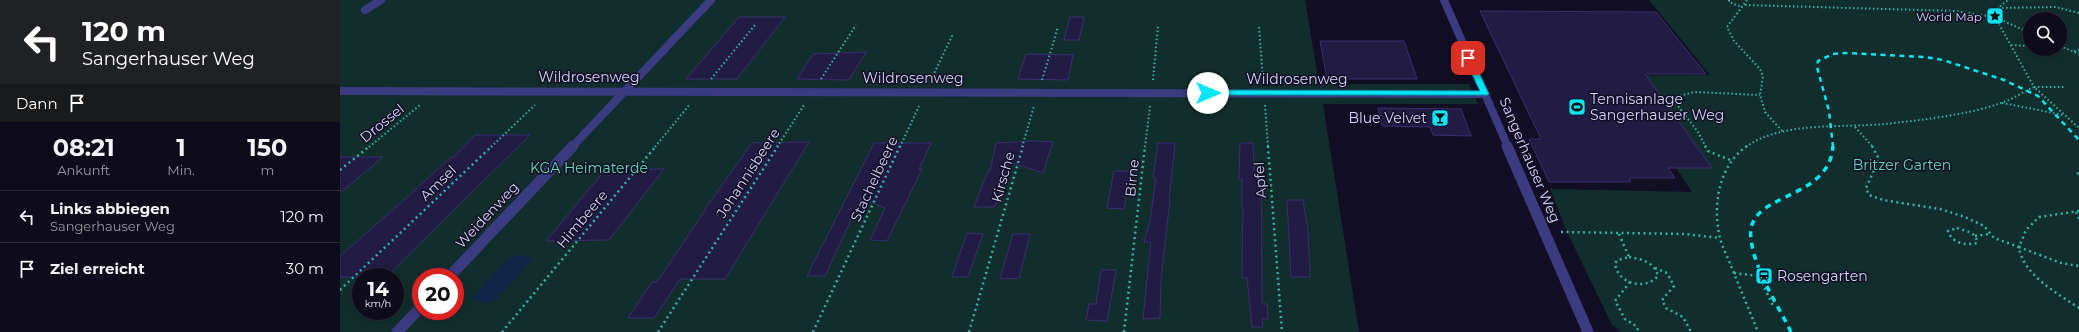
<!DOCTYPE html>
<html lang="de">
<head>
<meta charset="utf-8">
<style>
  :root { --surface:#0e0b1b; --page:#171424; --text:#f1f3f6; --muted:#9b9ba3; --line:#2e2b3a }
  body { margin:0; font-family:Montserrat,sans-serif; background:var(--page); color:var(--text); height:100vh; display:flex; flex-direction:column; font-size:15px; white-space:nowrap }
  * { box-sizing:border-box; margin:0 }
  p { font-size:13px; color:var(--muted) }
  .icon { flex:none; width:22px; height:22px; fill:none; stroke:currentColor; stroke-width:2; stroke-linecap:round; stroke-linejoin:round }
  .map { position:relative; flex:1; overflow:hidden }
  .drawer { display:flex; flex-direction:column; background:var(--surface); width:340px }
  .drawer>* { flex:none }
  .top-card { background:#202124; color:#fff; overflow:hidden }
  .tools { position:absolute; left:1683px; top:12px; display:grid; gap:8px }
  .tools a { display:grid; place-items:center; width:44px; height:44px; border-radius:50%; background:var(--surface); box-shadow:0 2px 10px #0003,0 0 0 1px var(--line); font-size:20px }
  .speed { position:absolute; left:12px; top:268px; display:flex; gap:8px; font-size:20px; font-weight:700; text-align:center }
  .speed>* { display:grid; place-content:center; width:52px; height:52px; border-radius:50%; background:var(--surface); box-shadow:0 2px 10px #0003,0 0 0 1px var(--line); line-height:1 }
  .speed small { font-size:10px; font-weight:400 }
  .speed .limit { border:6px solid #d22; background:#fff; color:#111 }
  .pin { position:absolute; display:grid; place-items:center; width:34px; height:34px; color:#fff; margin:-17px; border-radius:8px; box-shadow:0 2px 6px #0006 }
  .me { position:absolute; width:44px; margin:-22px; rotate:90deg; stroke-linejoin:round; filter:drop-shadow(0 0 3px #0008) }
  .turn { display:flex; align-items:center; gap:14px; height:84px; padding:0 16px; font-size:18px }
  .turn .icon { width:52px; height:52px; stroke-width:2.5 }
  .turn b { display:block; font-size:28px; line-height:34px }
  .then { display:flex; align-items:center; height:38px; padding:0 16px; background:#0003; gap:8px; font-size:15px }
  .eta { display:flex; justify-content:space-evenly; align-items:center; height:68px; text-align:center }
  .eta b { font-size:24px; font-weight:700; line-height:28px }
  ul { padding:0; list-style:none }
  li { display:flex; align-items:center; gap:12px; height:52px; padding:0 16px; border-top:1px solid var(--line) }
  li div { flex:1 }
  li b { display:block; font-size:15px }
  li em { font-style:normal }
  main { display:flex; flex:1; min-height:0 }
  .map>svg:first-child { display:block }
  .green { fill:#122e2c; fill-rule:evenodd }
  .water { fill:#0f2648 }
  .building { fill:#221b44; stroke:#392e70 }
  .lines { fill:none; stroke-linecap:round; stroke-linejoin:round }
  .path-far1 { stroke:#31b3a7; stroke-width:2; stroke-dasharray:1.5 2.5; stroke-linecap:butt }
  .path { stroke:#31b3a7; stroke-width:2.5; stroke-dasharray:2 3.5; stroke-linecap:butt }
  .service-far1 { stroke:#3b3b82; stroke-width:8 }
  .service { stroke:#3b3b82; stroke-width:11 }
  .minor-far1 { stroke:#3b3b82; stroke-width:8 }
  .minor { stroke:#3b3b82; stroke-width:11 }
  .rail-far1 { stroke:#05e7f7; stroke-width:2.5; stroke-dasharray:5 4.5; stroke-linecap:butt }
  .rail { stroke:#05e7f7; stroke-width:3.5; stroke-dasharray:6 5.5; stroke-linecap:butt }
  .route { fill:#05e7f7; stroke:#0396a1 }
  .labels { text-anchor:middle; dominant-baseline:central; stroke-width:3; stroke-linejoin:round; paint-order:stroke }
  .far-poi-label { font-size:12px; fill:#d6d3fe; stroke:#120f24; text-anchor:end }
  .street-label { font-size:14px; fill:#d6d3fe; stroke:#120f24 }
  .poi-label { font-size:14px; fill:#d6d3fe; stroke:#120f24; text-anchor:start }
  .park-label { font-size:14px; fill:#60ddb9; stroke:#120f24 }
</style>
</head>
<body>
<main>
<section class="drawer">
<div class="top-card">
<div class="turn"><svg class="icon" aria-label="left" viewBox="0 0 24 24"><path d="M17 20v-9H6M10 6l-5 5 5 5"/></svg><div><b>120 m</b>Sangerhauser Weg</div></div>
<div class="then">Dann<svg class="icon" aria-label="arrive" viewBox="0 0 24 24"><path d="M6 21V4h12l-3 4 3 4H6"/></svg></div>
</div>
<div class="eta">
<div><b>08:21</b><p>Ankunft</p></div>
<div><b>1</b><p>Min.</p></div>
<div><b>150</b><p>m</p></div>
</div>
<ul>
<li><svg class="icon" aria-label="left" viewBox="0 0 24 24"><path d="M17 20v-9H6M10 6l-5 5 5 5"/></svg><div><b>Links abbiegen</b><p>Sangerhauser Weg</p></div><em>120 m</em></li>
<li><svg class="icon" aria-label="arrive" viewBox="0 0 24 24"><path d="M6 21V4h12l-3 4 3 4H6"/></svg><div><b>Ziel erreicht</b></div><em>30 m</em></li>
</ul>
</section>
<div class="map">
<svg width="1739" height="332" viewBox="0 0 1739 332">
  <rect width="100%" height="100%" fill="#120f24"/>
  <g class="green">
    <path d="M0 0H965L979 84H1129L1138 104H983L1019 332H0ZM21 277H55V311H21ZM81 277H115V311H81Z"/>
    <path d="M1309 0H1739V332H1281L1272 325 1227 232 1210 189 1352 192 1275 76 1370 75ZM1690 19H1720V49H1690Z"/>
  </g>
  <polygon class="water" points="177,255 189,256 191,261 157,299 151,303 133,301 133,297 164,262"/>
  <g class="building">
    <polygon points="1140,11 1316,12 1366,74 1305,74 1372,168 1328,168 1335,178 1289,178 1291,182 1209,182 1189,139 1201,139"/>
    <polygon points="399,17 445,17 397,79 346,79"/>
    <polygon points="730,17 744,17 739,40 724,40"/>
    <polygon points="980,41 1064,41 1077,79 987,79"/>
    <polygon points="526,52 509,80 457,79 473,54"/>
    <polygon points="686,54 733,55 728,80 678,79"/>
    <polygon points="1038,108 1121,109 1131,136 1093,135 1090,127 1042,126"/>
    <polygon points="135,135 190,135 46,277 0,277 0,256 54,209 110,158 113,158"/>
    <polygon points="696,141 713,142 703,173 670,162 655,207 634,207 648,171 650,171 656,143"/>
    <polygon points="469,142 385,279 340,279 314,318 288,318 312,282 317,282 366,209 365,209 412,143"/>
    <polygon points="534,143 591,143 579,169 582,169 547,241 530,240 545,208 521,198 485,276 467,276"/>
    <polygon points="818,143 835,143 829,200 830,200 821,278 820,318 803,319 811,242 804,242 810,221 816,178 813,178"/>
    <polygon points="900,143 913,143 914,170 921,170 922,304 927,304 928,319 922,319 923,327 912,327 907,278 902,278 903,209 902,209 902,179 899,179"/>
    <polygon points="0,157 43,157 0,193"/>
    <polygon points="324,169 269,240 206,241 265,170"/>
    <polygon points="774,171 790,171 784,209 767,208"/>
    <polygon points="947,200 963,200 968,232 970,277 951,277"/>
    <polygon points="627,233 643,234 628,277 612,277"/>
    <polygon points="673,234 690,234 679,278 660,279"/>
    <polygon points="761,270 776,270 767,321 746,320 749,304 756,304"/>
  </g>
  <g class="lines">
    <g class="path-far1">
      <polyline points="1389,0 1389,2 1402,7"/>
      <polyline points="1407,0 1387,27 1394,41 1420,69 1423,76 1420,95 1425,112 1443,132"/>
      <polyline points="1405,5 1615,11 1655,17 1690,33"/>
      <polyline points="1658,8 1716,7 1739,13"/>
      <polyline points="1655,17 1694,87 1726,87"/>
      <polyline points="1655,17 1658,8 1668,0"/>
      <polyline points="919,27 923,80"/>
      <polyline points="1671,45 1690,46"/>
      <polyline points="1720,46 1739,54"/>
      <polyline points="1734,51 1739,50"/>
      <polyline points="371,79 415,25"/>
      <polyline points="481,79 516,25"/>
      <polyline points="591,80 613,34"/>
      <polyline points="702,80 718,27"/>
      <polyline points="813,80 818,26"/>
      <polyline points="1662,103 1724,115"/>
      <polyline points="925,105 928,147"/>
      <polyline points="1515,127 1533,147"/>
      <polyline points="29,147 80,105"/>
      <polyline points="151,147 195,105"/>
      <polyline points="315,147 350,104"/>
      <polyline points="437,147 464,105"/>
      <polyline points="560,147 579,106"/>
      <polyline points="682,147 694,106"/>
      <polyline points="805,147 810,106"/>
      <polyline points="1366,147 1358,132 1332,98 1354,92 1420,95"/>
      <path d="M1406 147C1441 121 1503 128 1545 124 1581 120 1628 115 1661 103 1673 99 1683 92 1694 87L1739 128"/>
    </g>
    <g class="path">
      <polyline points="928,146 942,332"/>
      <polyline points="1365,146 1368,151 1390,160"/>
      <path d="M1407 146C1379 165 1372 205 1380 238 1382 247 1388 257 1391 266 1400 288 1409 310 1418 332"/>
      <path d="M1532 146 1539 159 1526 188 1529 195 1543 200 1600 209 1625 217 1644 226 1654 238 1679 247C1682 274 1718 294 1739 308"/>
      <polyline points="0,170 30,146"/>
      <polyline points="1737,173 1739,174"/>
      <polyline points="1739,211 1699,217 1686,230 1679,247 1721,263 1739,266"/>
      <polyline points="1736,212 1739,219"/>
      <path d="M1617 228C1625 231 1637 232 1637 243 1626 246 1612 243 1608 231Z"/>
      <polyline points="1221,232 1345,234 1380,238"/>
      <polyline points="1279,234 1289,257"/>
      <polyline points="1635,236 1650,234"/>
      <path d="M1289 257C1302 259 1314 262 1318 276 1305 291 1277 284 1275 263L1278 260Z"/>
      <polyline points="1315,268 1327,273 1334,286 1322,300 1326,308 1343,317 1351,332"/>
      <polyline points="1394,273 1419,276 1434,308"/>
      <polyline points="1290,282 1275,301 1285,319 1296,326 1299,332"/>
      <polyline points="0,290 152,146"/>
      <polyline points="162,332 316,146"/>
      <polyline points="318,332 438,146"/>
      <polyline points="473,332 560,146"/>
      <polyline points="629,332 683,146"/>
      <polyline points="784,332 805,146"/>
    </g>
    <g class="service-far1">
      <polyline points="25,10 41,0"/>
      <polyline points="0,91 1145,94"/>
      <polyline points="232,147 371,0"/>
    </g>
    <g class="service">
      <polyline points="109,277 233,146"/>
      <polyline points="57,332 81,307"/>
    </g>
    <polyline class="minor-far1" points="1104,0 1168,147"/>
    <polyline class="minor" points="1167,146 1248,332"/>
    <polyline class="rail-far1" points="1493,147 1489,111 1477,67 1478,61 1493,54 1505,53 1585,57 1603,60 1664,80 1698,96 1739,140"/>
    <path class="rail" d="M1451 332C1437 303 1415 272 1411 239 1404 191 1489 203 1493 146"/>
  </g>
  <polygon class="route" points="1128,55 1132,58 1149,94 1148,95 868,95 864,93 868,90 1140,91 1124,58"/>
  <defs>
    <g id="sight-square" transform="scale(0.9)"><rect x="-9" y="-9" width="18" height="18" rx="4" fill="#05e7f7" stroke="#120f24"/><path d="M0-6L1.8-2.2L6-1.7L2.9 1.2L3.7 5.4L0 3.3L-3.7 5.4L-2.9 1.2L-6-1.7L-1.8-2.2Z" fill="#111"/></g>
    <g id="stadium-square" transform="scale(0.9)"><rect x="-9" y="-9" width="18" height="18" rx="4" fill="#05e7f7" stroke="#120f24"/><path d="M0-5a6.5 5 0 1 0 0 10a6.5 5 0 1 0 0-10ZM-3.5-1.8h7v3.6h-7Z" fill="#111"/></g>
    <g id="bar-square" transform="scale(0.9)"><rect x="-9" y="-9" width="18" height="18" rx="4" fill="#05e7f7" stroke="#120f24"/><path d="M-6-5H6L.8 .8V4.5H3.5V6h-7V4.5H-.8V.8Z" fill="#111"/></g>
    <g id="station-square" transform="scale(0.9)"><rect x="-9" y="-9" width="18" height="18" rx="4" fill="#05e7f7" stroke="#120f24"/><path d="M-3-6H3Q5-6 5-4V2Q5 4 3 4L4.5 6H3L1.5 4h-3L-3 6H-4.5L-3 4Q-5 4-5 2V-4Q-5-6-3-6ZM-3.5-4v3h7v-3ZM-3.5 1v1.5H-2V1ZM2 1v1.5H3.5V1Z" fill="#111"/></g>
  </defs>
  <g fill-rule="evenodd">
    <use href="#sight-square" x="1655" y="16"/>
    <use href="#stadium-square" x="1237" y="107"/>
    <use href="#bar-square" x="1100" y="118"/>
    <use href="#station-square" x="1424" y="276"/>
  </g>
  <g class="labels">
    <g class="far-poi-label">
      <text x="1642" y="16">World Map</text>
    </g>
    <g class="street-label">
      <text x="249" y="77">Wildrosenweg</text>
      <text x="573" y="78">Wildrosenweg</text>
      <text x="957" y="79">Wildrosenweg</text>
      <text transform="translate(42 123) rotate(-39)">Drossel</text>
      <text transform="translate(1190 160) rotate(67)">Sangerhauser Weg</text>
      <text transform="translate(408 173) rotate(-57)">Johannisbeere</text>
      <text transform="translate(663 177) rotate(-74)">Kirsche</text>
      <text transform="translate(792 178) rotate(-84)">Birne</text>
      <text transform="translate(534 179) rotate(-65)">Stachelbeere</text>
      <text transform="translate(920 180) rotate(-94)">Apfel</text>
      <text transform="translate(98 183) rotate(-44)">Amsel</text>
      <text transform="translate(147 215) rotate(-47)">Weidenweg</text>
      <text transform="translate(242 219) rotate(-50)">Himbeere</text>
    </g>
    <g class="poi-label">
      <text x="1250" y="99">Tennisanlage<tspan x="1250" dy="16">Sangerhauser Weg</tspan></text>
      <text x="1087" y="118" text-anchor="end">Blue Velvet</text>
      <text x="1437" y="276">Rosengarten</text>
    </g>
    <g class="park-label">
      <text x="1562" y="165">Britzer Garten</text>
      <text x="249" y="168">KGA Heimaterde</text>
    </g>
  </g>
</svg>
<div class="tools">
<a><svg class="icon" aria-label="search" viewBox="0 0 24 24"><circle cx="10" cy="10" r="6"/><path d="M15 15l6 6"/></svg></a>
</div>
<div class="speed"><div>14<small>km/h</small></div><div class="limit">20</div></div>
<div class="pin" style="left:1128px;top:58px;background:#d93025"><svg class="icon" aria-label="arrive" viewBox="0 0 24 24"><path d="M6 21V4h12l-3 4 3 4H6"/></svg></div>
<svg class="me" style="left:868px;top:93px" viewBox="-20 -20 40 40"><circle r="19" fill="#fff"/><path d="M0-13L10 11 0 6-10 11z" fill="#05e7f7"/></svg>
</div>
</main>
</body>
</html>
